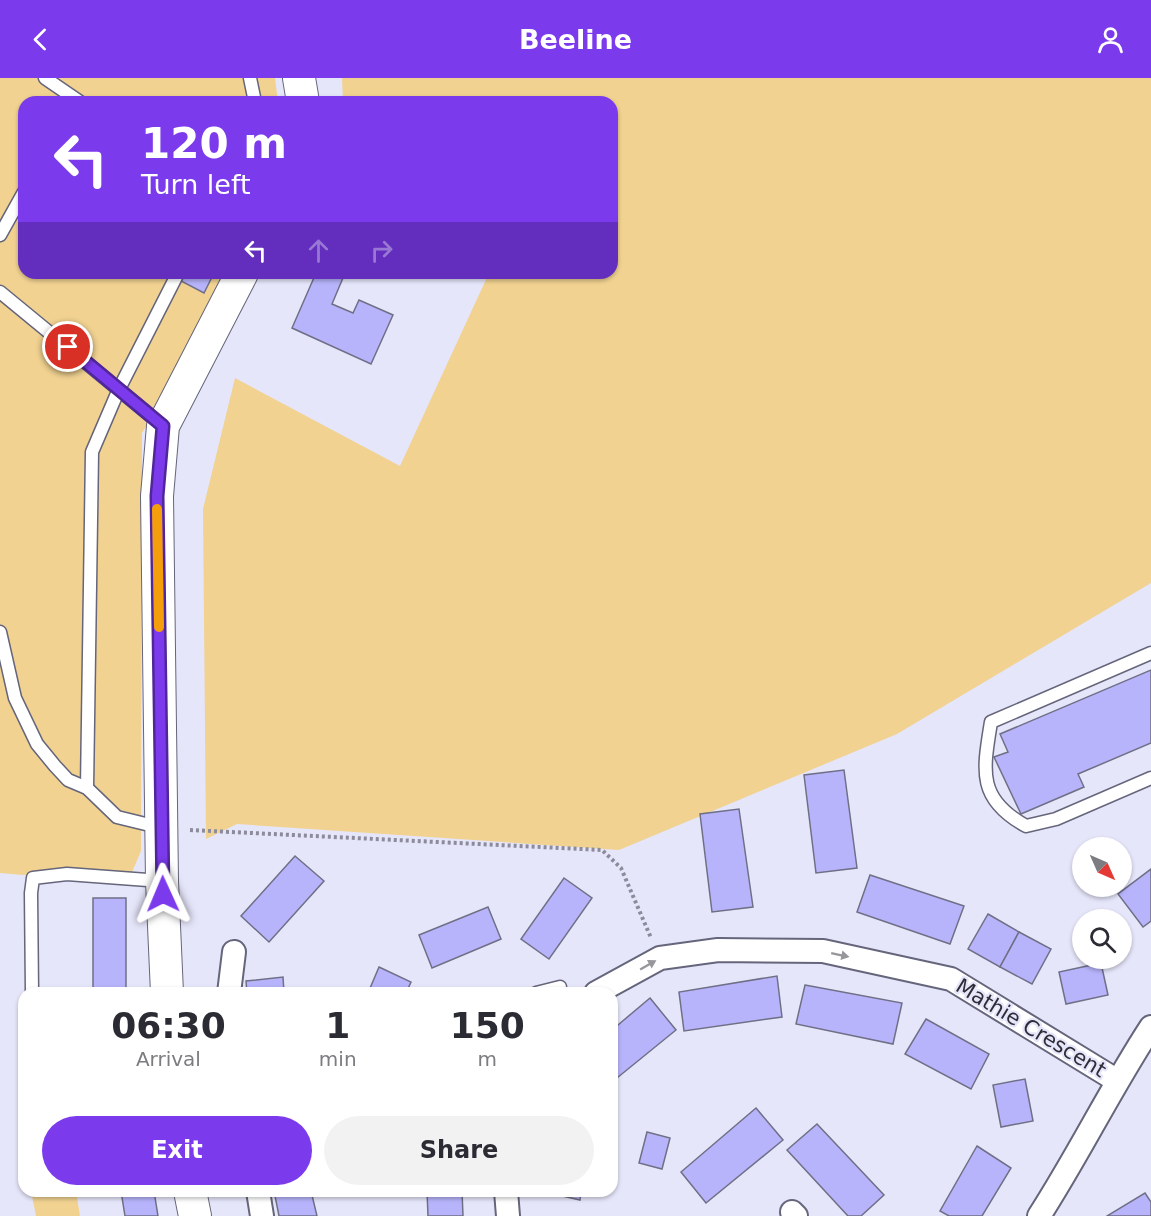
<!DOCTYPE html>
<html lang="en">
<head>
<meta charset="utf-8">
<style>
  :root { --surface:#fff; --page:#f2f2f3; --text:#2b2b33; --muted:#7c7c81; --accent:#7c3aed }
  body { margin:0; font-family:"DejaVu Sans",sans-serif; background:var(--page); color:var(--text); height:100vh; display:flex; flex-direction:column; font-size:22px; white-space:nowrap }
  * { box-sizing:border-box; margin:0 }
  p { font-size:20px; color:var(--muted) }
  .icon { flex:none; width:33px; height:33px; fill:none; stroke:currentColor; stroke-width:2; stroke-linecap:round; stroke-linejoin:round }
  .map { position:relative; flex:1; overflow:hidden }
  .sheet { position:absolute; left:18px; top:909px; width:600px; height:210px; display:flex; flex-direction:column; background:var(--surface); border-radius:18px; box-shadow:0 2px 4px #0004 }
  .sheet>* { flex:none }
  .banner { position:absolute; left:18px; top:18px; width:600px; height:183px; border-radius:18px; box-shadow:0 2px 4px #0004; background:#7c3aed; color:#fff; overflow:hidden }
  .needle { width:39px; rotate:135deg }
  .controls { position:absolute; left:1072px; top:759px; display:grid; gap:12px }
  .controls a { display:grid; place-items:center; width:60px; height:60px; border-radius:50%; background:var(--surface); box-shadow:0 2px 4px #0004; font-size:30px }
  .pin { position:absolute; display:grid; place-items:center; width:51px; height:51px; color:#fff; margin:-26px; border:3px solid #fff; border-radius:50%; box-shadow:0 2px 6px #0007 }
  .me { position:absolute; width:66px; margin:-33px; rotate:359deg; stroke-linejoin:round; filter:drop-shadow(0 0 4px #0008) }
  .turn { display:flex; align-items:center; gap:21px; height:126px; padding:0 24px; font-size:27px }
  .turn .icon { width:78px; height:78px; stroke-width:2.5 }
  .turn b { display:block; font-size:42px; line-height:51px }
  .lanes { display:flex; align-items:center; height:57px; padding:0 24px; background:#0003; justify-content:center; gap:30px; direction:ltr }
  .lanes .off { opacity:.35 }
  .eta { display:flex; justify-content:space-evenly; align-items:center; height:102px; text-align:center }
  .eta b { font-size:36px; font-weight:600; line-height:42px }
  .button { display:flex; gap:12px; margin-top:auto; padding:12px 24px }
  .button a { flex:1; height:69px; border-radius:36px; background:var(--accent); color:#fff; font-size:24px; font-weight:600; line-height:69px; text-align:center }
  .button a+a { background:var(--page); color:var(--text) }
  header { display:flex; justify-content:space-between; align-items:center; height:78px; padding:0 24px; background:var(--accent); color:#fff; font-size:27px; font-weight:600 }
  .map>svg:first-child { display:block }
  .green { fill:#f1d291 }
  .building { fill:#b8b4fc; stroke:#6f6f86; stroke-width:1.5 }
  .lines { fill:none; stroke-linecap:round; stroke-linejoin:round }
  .lane-casing { stroke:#65657b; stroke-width:15 }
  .street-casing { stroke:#65657b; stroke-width:26 }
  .secondary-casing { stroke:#65657b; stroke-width:34 }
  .path { stroke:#8c8b9b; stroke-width:4; stroke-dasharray:3 3; stroke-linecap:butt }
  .lane { stroke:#fff; stroke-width:12 }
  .street { stroke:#fff; stroke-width:22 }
  .secondary { stroke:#fff; stroke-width:32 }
  .oneway { fill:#96969b }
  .route-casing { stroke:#51269a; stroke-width:15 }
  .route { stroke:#7c3aed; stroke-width:10 }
  .slow { stroke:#f59e0b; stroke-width:10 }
  .labels { text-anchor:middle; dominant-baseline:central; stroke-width:4.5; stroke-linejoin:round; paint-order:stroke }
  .street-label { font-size:21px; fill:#2e2d37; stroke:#e6e6fb }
</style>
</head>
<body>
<header><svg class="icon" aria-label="back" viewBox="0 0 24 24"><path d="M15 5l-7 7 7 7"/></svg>Beeline<svg class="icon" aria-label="person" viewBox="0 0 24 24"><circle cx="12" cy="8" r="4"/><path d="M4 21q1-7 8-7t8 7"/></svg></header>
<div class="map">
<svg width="1151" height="1138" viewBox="0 0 1151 1138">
  <rect width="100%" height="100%" fill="#e6e6fb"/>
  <g class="green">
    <polygon points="0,0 275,0 278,24 24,24 24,195 226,195 171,307 142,355 141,773 127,806 0,795"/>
    <polygon points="342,0 1151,0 1151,505 897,656 619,772 237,746 206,761 203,431 235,300 400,388 489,195 612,195 612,24 343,24"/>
    <polygon points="31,1113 76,1113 80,1138 36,1138"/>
  </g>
  <g class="building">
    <polygon points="185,195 214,195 204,215 181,203"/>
    <polygon points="316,195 345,195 332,226 353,235 359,222 393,237 371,286 292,250"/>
    <polygon points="1151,592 1151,665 1078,696 1084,709 1021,736 994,679 1008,674 1000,656"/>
    <polygon points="844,692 857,790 816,795 804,697"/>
    <polygon points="739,731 753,829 712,834 700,736"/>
    <polygon points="295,778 324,803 269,864 241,838"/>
    <polygon points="1151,791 1151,843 1143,849 1118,816"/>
    <polygon points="870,797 964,828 950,866 857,834"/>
    <polygon points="564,800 592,820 549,881 521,861"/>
    <rect x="93" y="820" width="33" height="95"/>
    <polygon points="488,829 501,861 432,890 419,857"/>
    <polygon points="988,836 1019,854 1000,889 968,871"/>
    <polygon points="1019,854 1051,871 1032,906 1000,889"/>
    <polygon points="1101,885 1108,917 1066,926 1059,894"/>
    <polygon points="379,889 411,904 406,915 368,915"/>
    <polygon points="777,898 782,939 684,953 679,914"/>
    <polygon points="283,899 284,915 247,915 246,903"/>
    <polygon points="805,907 902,925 893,966 796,946"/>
    <polygon points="650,920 676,952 612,1004 612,952"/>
    <polygon points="926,941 989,976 971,1011 905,976"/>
    <polygon points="1025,1001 1033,1043 1001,1049 993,1007"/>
    <polygon points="756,1030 783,1062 706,1125 681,1094"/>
    <polygon points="817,1046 884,1117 861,1138 848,1138 787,1072"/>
    <polygon points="647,1054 670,1060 662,1091 639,1085"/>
    <polygon points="977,1068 1011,1090 982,1138 949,1138 940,1133"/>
    <polygon points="121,1113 154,1113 158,1138 125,1138"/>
    <polygon points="274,1113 311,1113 317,1138 279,1138"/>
    <polygon points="427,1113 462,1113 463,1138 428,1138"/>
    <polygon points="541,1113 581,1113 580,1122"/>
    <polygon points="1145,1115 1151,1124 1151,1138 1107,1138"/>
  </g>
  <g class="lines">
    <g class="lane-casing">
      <g id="lane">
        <polyline points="45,0 80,24"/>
        <polyline points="250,0 255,24"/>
        <polyline points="0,157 24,114"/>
        <polyline points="0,214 163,348"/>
        <polyline points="0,554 15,620 37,666 55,688 68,702 87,710 117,739 162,750"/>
        <path d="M1151 575 991 644C983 693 977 721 1026 748L1056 741 1151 700"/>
        <polyline points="87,710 92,374 119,311 178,195"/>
        <polyline points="32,915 31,815 33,800 67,796 161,803"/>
        <polyline points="536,915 560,909"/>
      </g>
    </g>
    <g class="street-casing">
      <g id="street">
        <polyline points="229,915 234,874"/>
        <polyline points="596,915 660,880 718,872 823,873 951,901 1116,1002"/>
        <polyline points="258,1113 262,1138"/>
        <polyline points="506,1113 508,1138"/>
        <polyline points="792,1134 796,1138"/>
        <path d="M1039 1138C1079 1076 1111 1010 1151 949"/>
      </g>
    </g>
    <g class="secondary-casing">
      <g id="secondary">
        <polyline points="299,0 303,24"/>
        <polyline points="167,915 162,803 157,418 163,348 242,195"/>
        <polyline points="190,1113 195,1138"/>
      </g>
    </g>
    <polyline class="path" points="190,752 602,772 621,790 651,860"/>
    <use href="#lane" class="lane"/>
    <use href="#street" class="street"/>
    <use href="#secondary" class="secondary"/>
  </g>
  <defs><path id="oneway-solid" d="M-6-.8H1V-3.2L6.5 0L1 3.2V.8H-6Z" transform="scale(1.5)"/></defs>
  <g class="oneway">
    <use href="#oneway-solid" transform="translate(840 877) rotate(12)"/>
    <use href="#oneway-solid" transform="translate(648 887) rotate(-30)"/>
  </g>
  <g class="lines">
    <g class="route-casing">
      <polyline id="route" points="68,269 163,348 157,418 163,816"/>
    </g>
    <use href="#route" class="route"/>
    <polyline class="slow" points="157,431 159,549"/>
  </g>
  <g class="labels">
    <g class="street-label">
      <text transform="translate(1031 950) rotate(31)">Mathie Crescent</text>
    </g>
  </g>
</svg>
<div class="controls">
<a><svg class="needle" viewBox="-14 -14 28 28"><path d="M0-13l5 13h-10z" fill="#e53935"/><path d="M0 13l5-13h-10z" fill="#7c7c81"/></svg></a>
<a><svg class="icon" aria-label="search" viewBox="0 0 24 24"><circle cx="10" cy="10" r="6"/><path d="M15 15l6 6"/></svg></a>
</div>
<div class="pin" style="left:68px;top:269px;background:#d93025"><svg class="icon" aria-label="arrive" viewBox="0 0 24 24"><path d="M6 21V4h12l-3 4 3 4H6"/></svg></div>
<svg class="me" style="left:163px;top:816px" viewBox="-20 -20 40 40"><path d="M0-17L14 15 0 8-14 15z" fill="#7c3aed" stroke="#fff" stroke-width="4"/></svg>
<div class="banner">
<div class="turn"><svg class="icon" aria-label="left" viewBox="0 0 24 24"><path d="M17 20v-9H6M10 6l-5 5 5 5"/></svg><div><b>120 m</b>Turn left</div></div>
<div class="lanes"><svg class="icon" aria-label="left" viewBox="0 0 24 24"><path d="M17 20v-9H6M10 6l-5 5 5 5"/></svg><svg class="icon off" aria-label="ahead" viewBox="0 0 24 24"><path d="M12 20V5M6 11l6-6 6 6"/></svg><svg class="icon off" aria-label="right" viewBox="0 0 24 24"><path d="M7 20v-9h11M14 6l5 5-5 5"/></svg></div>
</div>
<section class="sheet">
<div class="eta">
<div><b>06:30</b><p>Arrival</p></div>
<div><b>1</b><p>min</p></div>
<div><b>150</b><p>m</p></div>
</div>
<div class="button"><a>Exit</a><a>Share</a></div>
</section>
</div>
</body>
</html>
